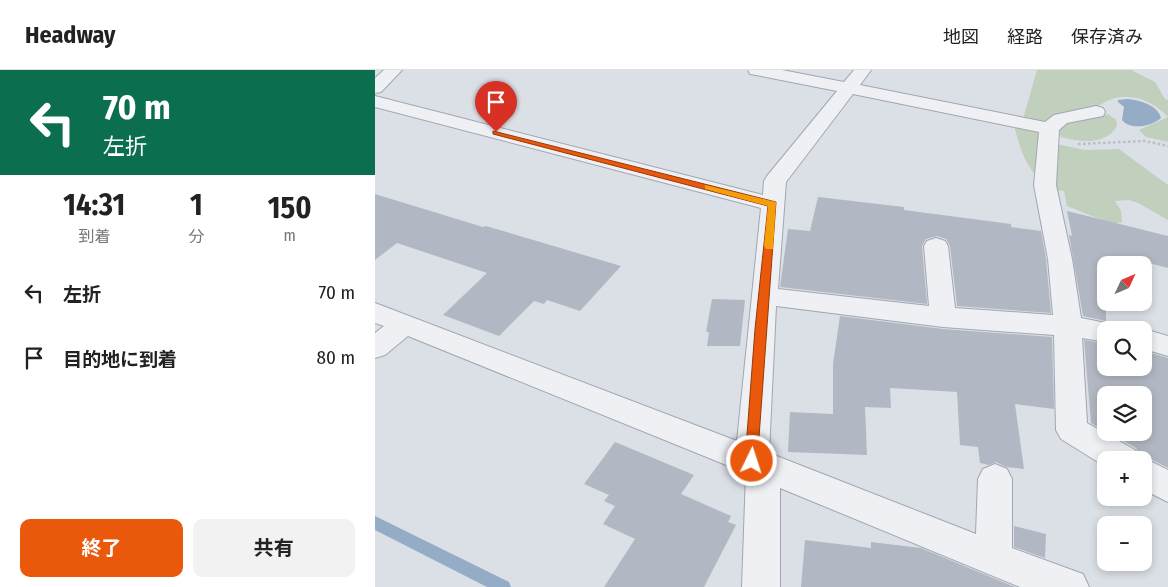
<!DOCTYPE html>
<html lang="ja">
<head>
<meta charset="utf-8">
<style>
  :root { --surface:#fff; --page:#f2f2f2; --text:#222; --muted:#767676; --line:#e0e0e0; --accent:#ea580c }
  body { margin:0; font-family:"Fira Sans Condensed","Noto Sans JP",sans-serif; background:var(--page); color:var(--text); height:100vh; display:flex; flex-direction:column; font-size:19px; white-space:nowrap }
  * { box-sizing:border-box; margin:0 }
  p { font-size:16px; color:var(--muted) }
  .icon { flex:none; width:28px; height:28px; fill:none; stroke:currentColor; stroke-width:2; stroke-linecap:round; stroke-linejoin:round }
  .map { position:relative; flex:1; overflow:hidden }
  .sheet { display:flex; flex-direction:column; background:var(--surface); width:375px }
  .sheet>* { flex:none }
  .guide { background:#0b6e4f; color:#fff; overflow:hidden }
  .needle { width:32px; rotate:46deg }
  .buttons { position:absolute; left:722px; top:186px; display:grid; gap:10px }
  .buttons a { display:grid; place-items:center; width:55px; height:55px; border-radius:10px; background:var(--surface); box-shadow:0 2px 8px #0003; font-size:25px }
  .pin { position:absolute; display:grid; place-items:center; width:42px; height:42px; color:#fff; margin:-51px -21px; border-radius:50% 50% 50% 0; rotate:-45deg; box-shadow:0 0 5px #0007 }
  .pin .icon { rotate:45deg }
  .me { position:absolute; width:55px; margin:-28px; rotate:4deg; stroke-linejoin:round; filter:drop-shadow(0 0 4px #0008) }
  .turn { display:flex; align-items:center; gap:18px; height:105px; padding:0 20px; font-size:22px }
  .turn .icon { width:65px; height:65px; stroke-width:2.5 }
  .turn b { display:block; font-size:35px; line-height:42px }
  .eta { display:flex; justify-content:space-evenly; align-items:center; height:85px; text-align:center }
  .eta b { font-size:30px; font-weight:700; line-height:35px }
  .button { display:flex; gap:10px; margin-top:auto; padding:10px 20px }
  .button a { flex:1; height:58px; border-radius:10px; background:var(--accent); color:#fff; font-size:20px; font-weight:700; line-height:58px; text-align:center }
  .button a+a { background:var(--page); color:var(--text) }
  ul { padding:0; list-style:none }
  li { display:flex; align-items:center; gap:15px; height:65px; padding:0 20px }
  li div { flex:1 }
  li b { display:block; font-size:19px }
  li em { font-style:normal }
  header { display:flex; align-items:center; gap:30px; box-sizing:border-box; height:70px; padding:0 25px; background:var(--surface); border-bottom:1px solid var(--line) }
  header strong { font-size:24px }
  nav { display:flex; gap:28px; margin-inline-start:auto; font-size:18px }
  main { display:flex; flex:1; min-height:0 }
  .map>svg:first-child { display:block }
  .green { fill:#c0d0bc }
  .water { fill:#95acc7 }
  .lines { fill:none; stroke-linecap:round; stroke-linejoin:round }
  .stream { fill:#95acc7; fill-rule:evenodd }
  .building { fill:#b2b8c3 }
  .minor-casing { stroke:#a1a6b0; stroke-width:2 }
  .path { stroke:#babdc4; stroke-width:2.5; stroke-dasharray:2.5 2.5; stroke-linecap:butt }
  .minor { fill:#eef0f4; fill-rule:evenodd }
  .route { fill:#ea580c; stroke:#983908 }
  .slow { fill:#f59e0b }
</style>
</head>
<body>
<header>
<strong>Headway</strong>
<nav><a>地図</a><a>経路</a><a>保存済み</a></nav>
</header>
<main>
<section class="sheet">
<div class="guide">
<div class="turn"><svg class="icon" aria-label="left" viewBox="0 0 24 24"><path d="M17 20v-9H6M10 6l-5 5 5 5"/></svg><div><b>70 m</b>左折</div></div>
</div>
<div class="eta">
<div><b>14:31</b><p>到着</p></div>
<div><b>1</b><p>分</p></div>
<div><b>150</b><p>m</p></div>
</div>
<ul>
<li><svg class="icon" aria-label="left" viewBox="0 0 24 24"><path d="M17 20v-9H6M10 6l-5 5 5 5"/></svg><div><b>左折</b></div><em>70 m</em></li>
<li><svg class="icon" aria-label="arrive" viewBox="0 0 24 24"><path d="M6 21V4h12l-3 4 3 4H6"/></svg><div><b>目的地に到着</b></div><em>80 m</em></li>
</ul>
<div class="button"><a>終了</a><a>共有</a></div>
</section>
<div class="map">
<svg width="793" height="517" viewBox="0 0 793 517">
  <rect width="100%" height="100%" fill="#dbdfe6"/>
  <g class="green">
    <path d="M662 0H756L780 12 790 29 793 30V47C779 32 758 22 737 29 731 31 726 35 720 37 701 43 685 42 668 53L648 49Z"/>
    <path d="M733 44 741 50 742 56C730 76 705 72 686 67L683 60 691 54Z"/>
    <polygon points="793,47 793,72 771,67 764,60"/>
    <path d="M639 55 665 63 664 108C649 95 644 74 639 55Z"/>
    <polygon points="681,74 710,80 744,79 793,115 793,150 763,133 754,130 740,131 746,141 747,152 737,154 692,136 689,121 678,120"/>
  </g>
  <path class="water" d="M752 29C764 30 783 35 786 48 777 56 756 61 747 50L749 37 743 32V30Z"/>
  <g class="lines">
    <polygon class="stream" points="0,446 134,512 136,517 112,517 0,460"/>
  </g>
  <g class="building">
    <polygon points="0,124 108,157 111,156 246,196 205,241 172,230 169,234 159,231 124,266 68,245 112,203 22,173 0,190"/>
    <polygon points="443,127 529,137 529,140 636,154 636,157 666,161 671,189 676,243 582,236 575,176 571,169 562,166 551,169 547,176 552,234 405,217 413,159 435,161"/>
    <polygon points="692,141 793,166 793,198 747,186 745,195 731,195 731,251 708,246 694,165 697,166"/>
    <polygon points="337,229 370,230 365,276 332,276 334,262 331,262"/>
    <polygon points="465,246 568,259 677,267 679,339 640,334 649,399 631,397 621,392 614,395 605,393 603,377 585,375 582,322 515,318 516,338 490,337 492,385 413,382 415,342 458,344 458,294"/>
    <polygon points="709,270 731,274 731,298 769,298 769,281 793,288 793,398 770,386 765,388 761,378 733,362 769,362 769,325 731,325 731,362 716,353"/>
    <polygon points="240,372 319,405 306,424 356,446 353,452 361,455 329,517 229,517 260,469 228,454 240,436 229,431 234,425 209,414"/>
    <polygon points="639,456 671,464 670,488 639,477"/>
    <polygon points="430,470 496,478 496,472 546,478 640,517 426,517"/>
  </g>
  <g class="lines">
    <g class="minor-casing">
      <g id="minor">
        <polygon points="9,0 27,0 6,22 0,23 0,8"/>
        <path d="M373 0H407L469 12 479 0H496L485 15 670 52 679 45 721 36 728 38 730 42 728 46 692 53 684 60 681 115 697 189 706 248 741 255 744 260H731V272L707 268 712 353 760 380 764 390H731V397L686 369 681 360 679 265 568 257 401 236 394 383 601 464 603 409 608 399 620 394 632 399 637 409V478L708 504 714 517H645L405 418V517H367L371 403 33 266 10 285 0 288V263L9 256 0 253V233L362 371 386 138 0 37V26L388 125 389 111 392 106 462 21 381 5 375 4ZM478 24 664 62 659 115 673 189 678 245 580 238 573 176 570 171 561 168 552 171 549 176 554 236 403 219 411 112Z"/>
        <polygon points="769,259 793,266 793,286 769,279 769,260 765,260"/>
        <polygon points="769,388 793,400 793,432 769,420 769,390 765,390"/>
      </g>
    </g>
    <polyline class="path" points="703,74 770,71 793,76"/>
    <use href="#minor" class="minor"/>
  </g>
  <polygon class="route" points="118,61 401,132 382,395 372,395 370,391 380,259 393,136 118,64"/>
  <polygon class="slow" points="330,115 401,132 398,179 391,179 389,176 393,136 330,119"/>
</svg>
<div class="buttons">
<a><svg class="needle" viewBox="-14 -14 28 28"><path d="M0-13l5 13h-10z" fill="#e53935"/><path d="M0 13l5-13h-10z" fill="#767676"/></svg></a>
<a><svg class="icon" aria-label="search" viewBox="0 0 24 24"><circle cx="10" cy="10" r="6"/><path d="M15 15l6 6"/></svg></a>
<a><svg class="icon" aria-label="layers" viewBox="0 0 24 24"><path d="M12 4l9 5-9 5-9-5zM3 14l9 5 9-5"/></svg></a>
<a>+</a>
<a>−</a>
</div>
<div class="pin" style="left:121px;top:62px;background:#d93025"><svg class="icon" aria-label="arrive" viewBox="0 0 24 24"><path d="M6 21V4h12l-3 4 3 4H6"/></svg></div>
<svg class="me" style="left:377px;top:391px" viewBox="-20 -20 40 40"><circle r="17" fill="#ea580c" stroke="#fff" stroke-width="3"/><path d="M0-11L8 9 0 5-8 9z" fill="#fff"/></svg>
</div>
</main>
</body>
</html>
